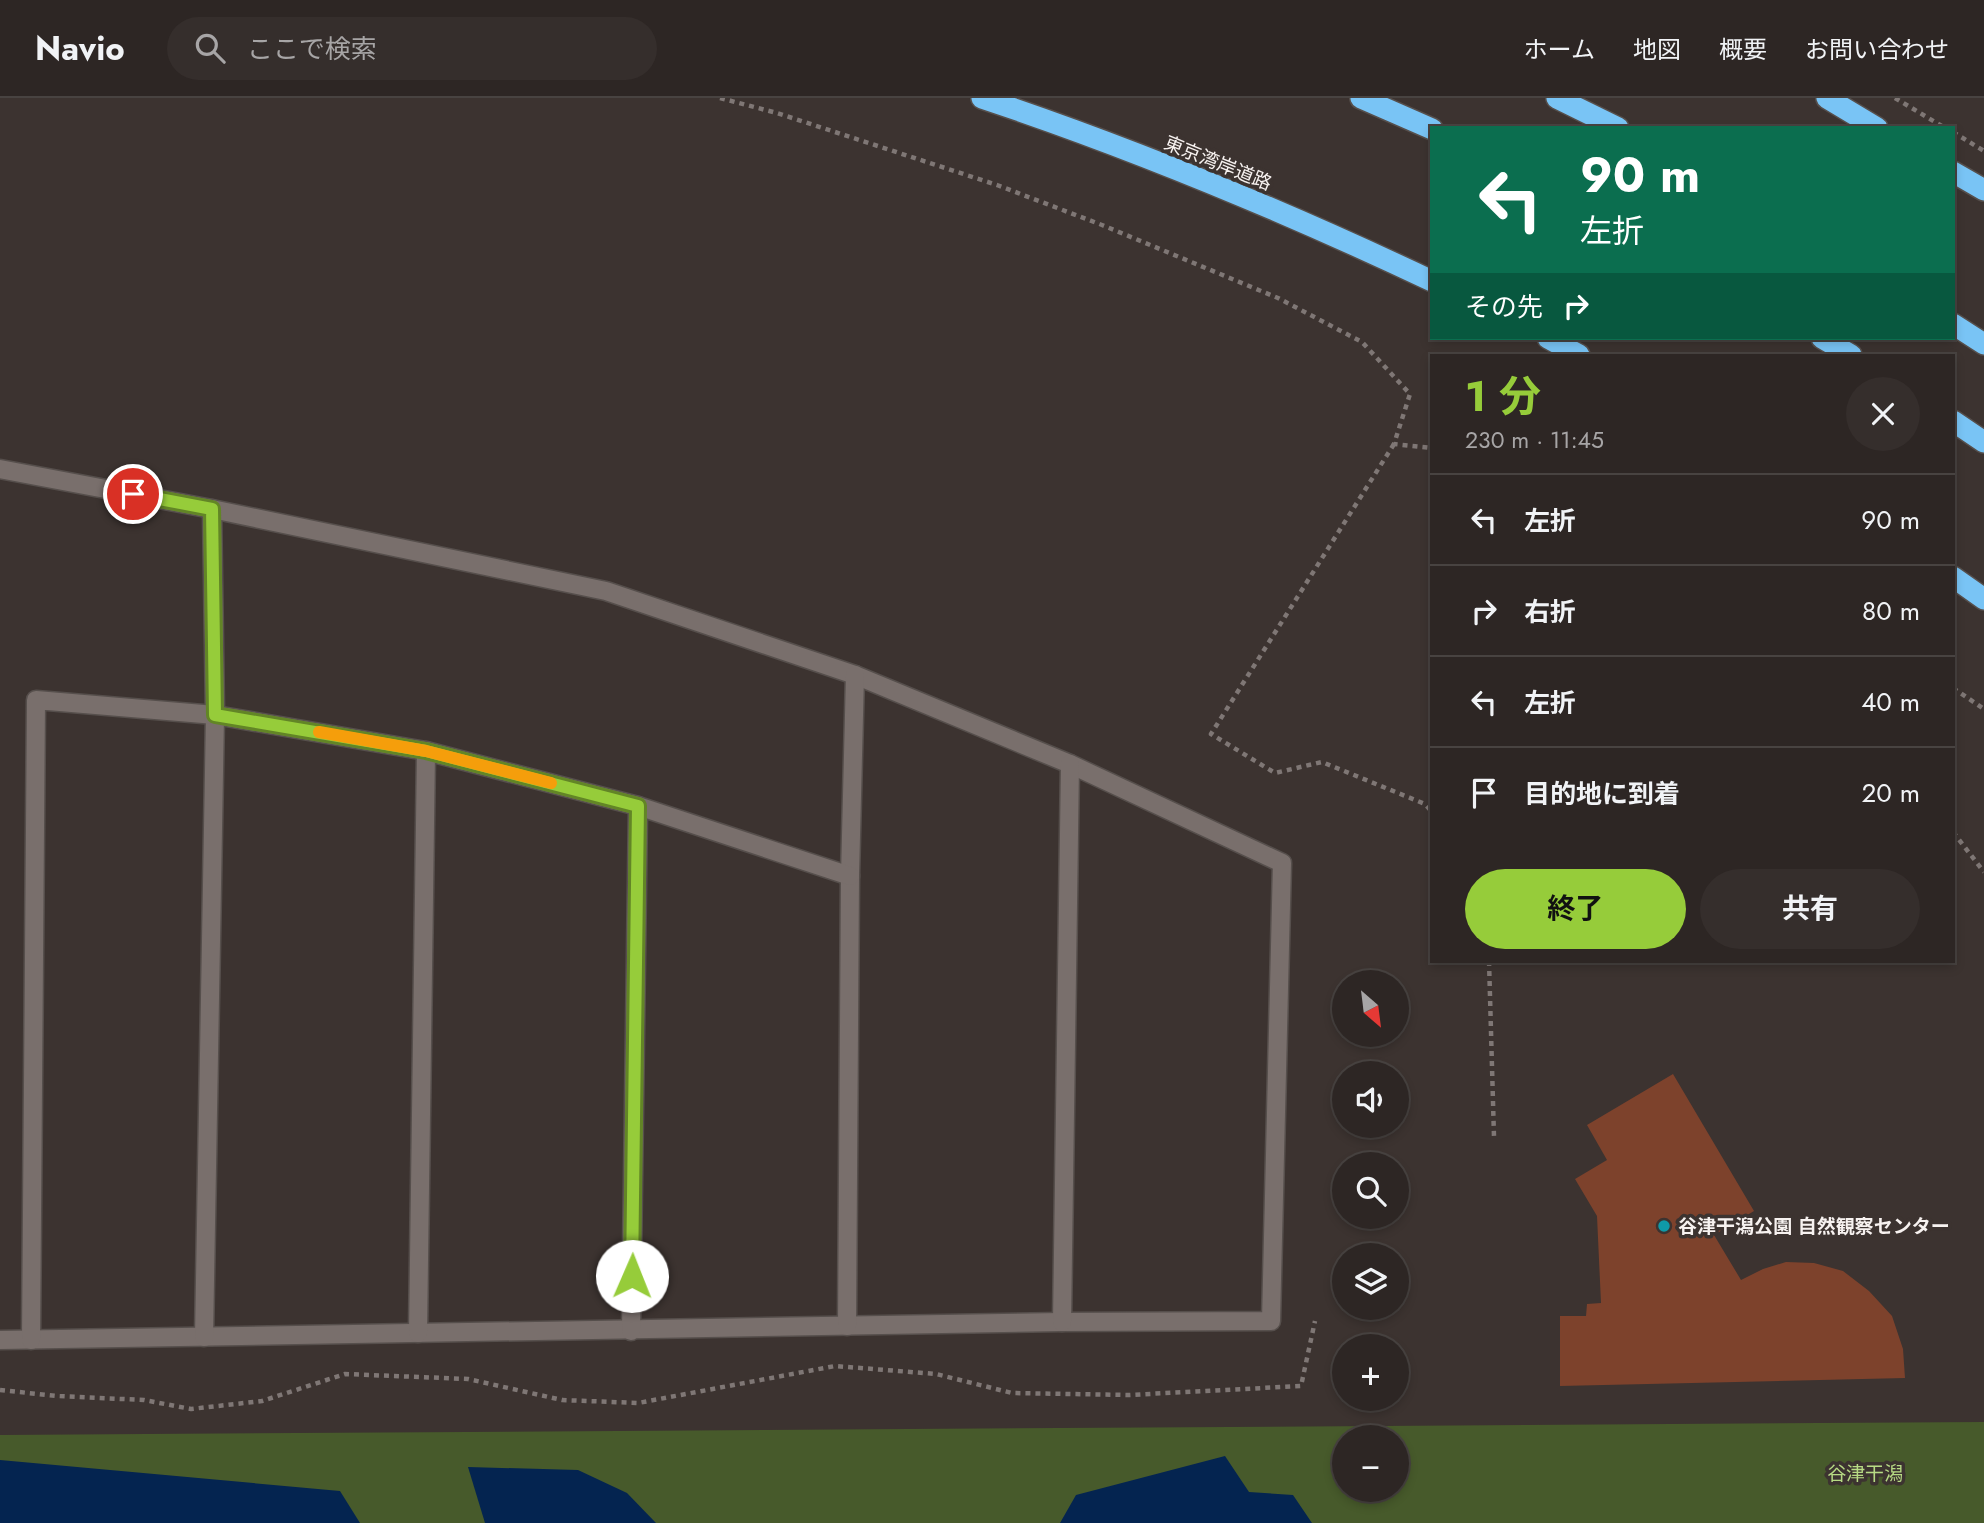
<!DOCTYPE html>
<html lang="ja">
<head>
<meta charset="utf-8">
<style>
  :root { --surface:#2d2624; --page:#352e2c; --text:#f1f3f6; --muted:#a7a5a6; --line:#484341; --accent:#96cc3a }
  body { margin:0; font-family:Jost,"Noto Sans JP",sans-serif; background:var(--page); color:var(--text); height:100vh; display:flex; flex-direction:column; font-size:26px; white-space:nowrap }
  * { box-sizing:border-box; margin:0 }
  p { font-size:23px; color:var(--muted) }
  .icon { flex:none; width:38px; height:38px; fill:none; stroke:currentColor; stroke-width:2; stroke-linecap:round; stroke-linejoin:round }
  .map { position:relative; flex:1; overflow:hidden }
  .sheet { position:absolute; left:1430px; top:256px; width:525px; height:609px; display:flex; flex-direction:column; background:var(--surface); border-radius:0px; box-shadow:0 4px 10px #0003,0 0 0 2px var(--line) }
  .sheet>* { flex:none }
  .banner { position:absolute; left:1430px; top:28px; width:525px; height:214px; border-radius:0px; box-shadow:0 4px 10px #0003,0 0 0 2px var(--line); background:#0b6e4f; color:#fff; overflow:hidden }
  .needle { width:46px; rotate:152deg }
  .buttons { position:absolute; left:1332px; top:872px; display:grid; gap:14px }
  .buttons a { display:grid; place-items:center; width:77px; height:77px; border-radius:50%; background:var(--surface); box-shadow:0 4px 10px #0003,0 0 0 2px var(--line); font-size:35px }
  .pin { position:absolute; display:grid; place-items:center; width:60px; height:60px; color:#fff; margin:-30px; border:4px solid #fff; border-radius:50%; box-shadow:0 2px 7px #0007 }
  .me { position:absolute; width:77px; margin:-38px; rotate:1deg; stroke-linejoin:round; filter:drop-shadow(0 0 5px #0008) }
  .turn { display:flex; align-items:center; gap:24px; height:147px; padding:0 35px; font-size:32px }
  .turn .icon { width:91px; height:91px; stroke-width:2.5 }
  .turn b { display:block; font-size:49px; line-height:60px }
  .then { display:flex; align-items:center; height:66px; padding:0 35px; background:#0003; gap:14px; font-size:26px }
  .round { display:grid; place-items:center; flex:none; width:74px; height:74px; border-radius:37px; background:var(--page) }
  .summary { display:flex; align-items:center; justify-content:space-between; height:119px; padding:0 35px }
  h1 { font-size:42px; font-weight:700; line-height:52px; color:var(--accent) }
  .cta { display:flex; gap:14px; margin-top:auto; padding:14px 35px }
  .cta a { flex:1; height:80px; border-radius:42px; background:var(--accent); color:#111; font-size:28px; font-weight:700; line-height:80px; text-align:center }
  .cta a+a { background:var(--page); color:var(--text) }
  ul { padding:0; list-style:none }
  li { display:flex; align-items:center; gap:21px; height:91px; padding:0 35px; border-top:2px solid var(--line) }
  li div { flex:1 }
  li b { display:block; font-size:26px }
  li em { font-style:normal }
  header { display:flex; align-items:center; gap:42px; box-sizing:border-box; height:98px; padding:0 35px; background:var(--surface); border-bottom:2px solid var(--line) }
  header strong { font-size:33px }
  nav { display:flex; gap:38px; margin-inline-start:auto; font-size:24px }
  .search { width:490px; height:63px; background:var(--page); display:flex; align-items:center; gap:18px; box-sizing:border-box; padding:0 24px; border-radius:38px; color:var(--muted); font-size:26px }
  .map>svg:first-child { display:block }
  .green { fill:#475a2b; fill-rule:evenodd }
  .water { fill:#042450 }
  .building { fill:#7d422c }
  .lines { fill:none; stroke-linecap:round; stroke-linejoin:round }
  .minor-casing { stroke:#564f4c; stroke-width:21 }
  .highway-casing { stroke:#564f4c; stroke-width:24 }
  .path { stroke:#7f7775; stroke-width:4.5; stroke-dasharray:5 5; stroke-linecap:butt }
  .minor { stroke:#796f6c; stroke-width:18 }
  .highway { stroke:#79c4f5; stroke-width:21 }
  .route-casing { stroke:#628526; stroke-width:18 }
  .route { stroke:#96cc3a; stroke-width:12 }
  .slow { stroke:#f59e0b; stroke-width:12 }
  .culture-dot { fill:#0f9aa8; stroke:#3c3330; stroke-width:2.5 }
  .labels { text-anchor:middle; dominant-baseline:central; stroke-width:7; stroke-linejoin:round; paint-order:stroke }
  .street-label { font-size:19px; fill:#f7f2f0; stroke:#3c3330 }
  .poi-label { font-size:19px; font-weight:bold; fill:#f7f2f0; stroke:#3c3330; text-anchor:start }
  .park-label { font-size:19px; fill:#b7da84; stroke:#3c3330 }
</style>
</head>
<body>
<header>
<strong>Navio</strong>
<div class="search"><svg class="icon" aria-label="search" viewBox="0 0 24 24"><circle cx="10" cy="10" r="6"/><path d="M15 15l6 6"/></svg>ここで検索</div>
<nav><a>ホーム</a><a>地図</a><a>概要</a><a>お問い合わせ</a></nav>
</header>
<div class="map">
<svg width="1984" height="1425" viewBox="0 0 1984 1425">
  <rect width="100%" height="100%" fill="#3c3330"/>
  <path class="green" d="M1984 1324V1425H0V1337ZM1344 1339H1396V1391H1344Z"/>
  <g class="water">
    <polygon points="1225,1358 1249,1394 1293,1397 1312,1425 1060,1425 1076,1397"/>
    <polygon points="0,1362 340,1393 360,1425 0,1425"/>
    <polygon points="468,1369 578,1372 627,1395 656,1425 485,1425"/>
  </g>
  <polygon class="building" points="1673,976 1754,1113 1714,1137 1741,1182 1763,1171 1786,1164 1814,1165 1843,1173 1869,1193 1892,1218 1903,1251 1905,1280 1560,1288 1560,1218 1586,1218 1587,1206 1601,1205 1597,1118 1575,1081 1607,1062 1587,1027"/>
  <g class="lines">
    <g class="minor-casing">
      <g id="minor">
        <polyline points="0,371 212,411 606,493 855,577 1070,666 1282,765 1271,1223 1062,1224 0,1242"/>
        <polyline points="1062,1224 1070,666"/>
        <polyline points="847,1228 850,778 855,577"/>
        <polyline points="631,1233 638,708"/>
        <polyline points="418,1235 426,653"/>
        <polyline points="204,1239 215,617 212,411"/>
        <polyline points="31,1242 36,602 215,617 426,653 638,708 850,778"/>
      </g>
    </g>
    <g class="highway-casing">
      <g id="highway">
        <path d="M982 0C1135 51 1286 114 1432 183"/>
        <polyline points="1361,0 1432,31"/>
        <polyline points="1557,0 1618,30"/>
        <polyline points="1827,0 1877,30"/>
        <polyline points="1953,74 1984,92"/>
        <polyline points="1953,226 1984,246"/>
        <polyline points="1548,240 1579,257"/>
        <polyline points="1822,240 1851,257"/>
        <polyline points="1953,323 1984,344"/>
        <polyline points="1953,479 1984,501"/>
      </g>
    </g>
    <g class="path">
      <polyline points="720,0 777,15 997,87 1102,127 1278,200 1362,244 1410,296 1394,346 1432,350"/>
      <polyline points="1895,0 1945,30"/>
      <polyline points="1953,34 1984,53"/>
      <polyline points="1394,346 1211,636 1275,675 1322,664 1425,706 1432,714"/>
      <polyline points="1953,590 1984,611"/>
      <polyline points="1953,734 1984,774"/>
      <polyline points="1489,863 1494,1039"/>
      <polyline points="0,1292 57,1298 144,1302 191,1311 262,1303 345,1276 468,1281 562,1302 638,1305 835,1268 936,1276 1012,1295 1129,1297 1301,1288 1315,1223"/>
    </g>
    <use href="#minor" class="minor"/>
    <use href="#highway" class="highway"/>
  </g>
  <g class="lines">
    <g class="route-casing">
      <polyline id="route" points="133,396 212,411 215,617 426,653 638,708 632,1178"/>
    </g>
    <use href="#route" class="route"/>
    <polyline class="slow" points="319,634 426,653 551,685"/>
  </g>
  <circle class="culture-dot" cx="1664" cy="1128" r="7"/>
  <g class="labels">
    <g class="street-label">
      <text transform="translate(1218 65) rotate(22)">東京湾岸道路</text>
    </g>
    <g class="poi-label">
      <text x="1678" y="1128">谷津干潟公園 自然観察センター</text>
    </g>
    <g class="park-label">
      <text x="1865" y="1375">谷津干潟</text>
    </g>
  </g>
</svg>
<div class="buttons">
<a><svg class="needle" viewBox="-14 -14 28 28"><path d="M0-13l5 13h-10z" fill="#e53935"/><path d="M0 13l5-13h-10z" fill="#a7a5a6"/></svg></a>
<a><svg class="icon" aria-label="sound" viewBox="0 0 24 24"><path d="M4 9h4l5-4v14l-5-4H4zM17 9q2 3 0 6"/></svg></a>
<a><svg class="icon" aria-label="search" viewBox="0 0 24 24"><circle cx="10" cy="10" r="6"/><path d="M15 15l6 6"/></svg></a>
<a><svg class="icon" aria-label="layers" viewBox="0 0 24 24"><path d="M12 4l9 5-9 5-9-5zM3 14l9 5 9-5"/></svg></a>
<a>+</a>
<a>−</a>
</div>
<div class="pin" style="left:133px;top:396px;background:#d93025"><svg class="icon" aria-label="arrive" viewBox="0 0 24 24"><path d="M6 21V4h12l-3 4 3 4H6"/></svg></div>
<svg class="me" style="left:632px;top:1178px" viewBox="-20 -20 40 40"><circle r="19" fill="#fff"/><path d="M0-13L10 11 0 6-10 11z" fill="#96cc3a"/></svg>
<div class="banner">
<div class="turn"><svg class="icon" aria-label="left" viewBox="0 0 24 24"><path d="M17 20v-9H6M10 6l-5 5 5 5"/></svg><div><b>90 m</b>左折</div></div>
<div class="then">その先<svg class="icon" aria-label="right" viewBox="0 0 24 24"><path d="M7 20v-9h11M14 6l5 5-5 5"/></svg></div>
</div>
<section class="sheet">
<div class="summary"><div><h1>1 分</h1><p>230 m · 11:45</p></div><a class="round"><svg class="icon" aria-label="close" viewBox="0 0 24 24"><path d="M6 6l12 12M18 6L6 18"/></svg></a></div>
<ul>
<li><svg class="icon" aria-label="left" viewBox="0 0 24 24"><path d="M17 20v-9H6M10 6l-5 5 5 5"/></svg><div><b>左折</b></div><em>90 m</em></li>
<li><svg class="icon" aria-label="right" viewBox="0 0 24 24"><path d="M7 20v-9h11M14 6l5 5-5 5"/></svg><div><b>右折</b></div><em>80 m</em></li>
<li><svg class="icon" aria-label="left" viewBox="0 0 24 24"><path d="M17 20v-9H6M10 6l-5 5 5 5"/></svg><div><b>左折</b></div><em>40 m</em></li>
<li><svg class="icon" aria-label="arrive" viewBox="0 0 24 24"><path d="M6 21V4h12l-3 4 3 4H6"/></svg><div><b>目的地に到着</b></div><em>20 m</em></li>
</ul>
<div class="cta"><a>終了</a><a>共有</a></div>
</section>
</div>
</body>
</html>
